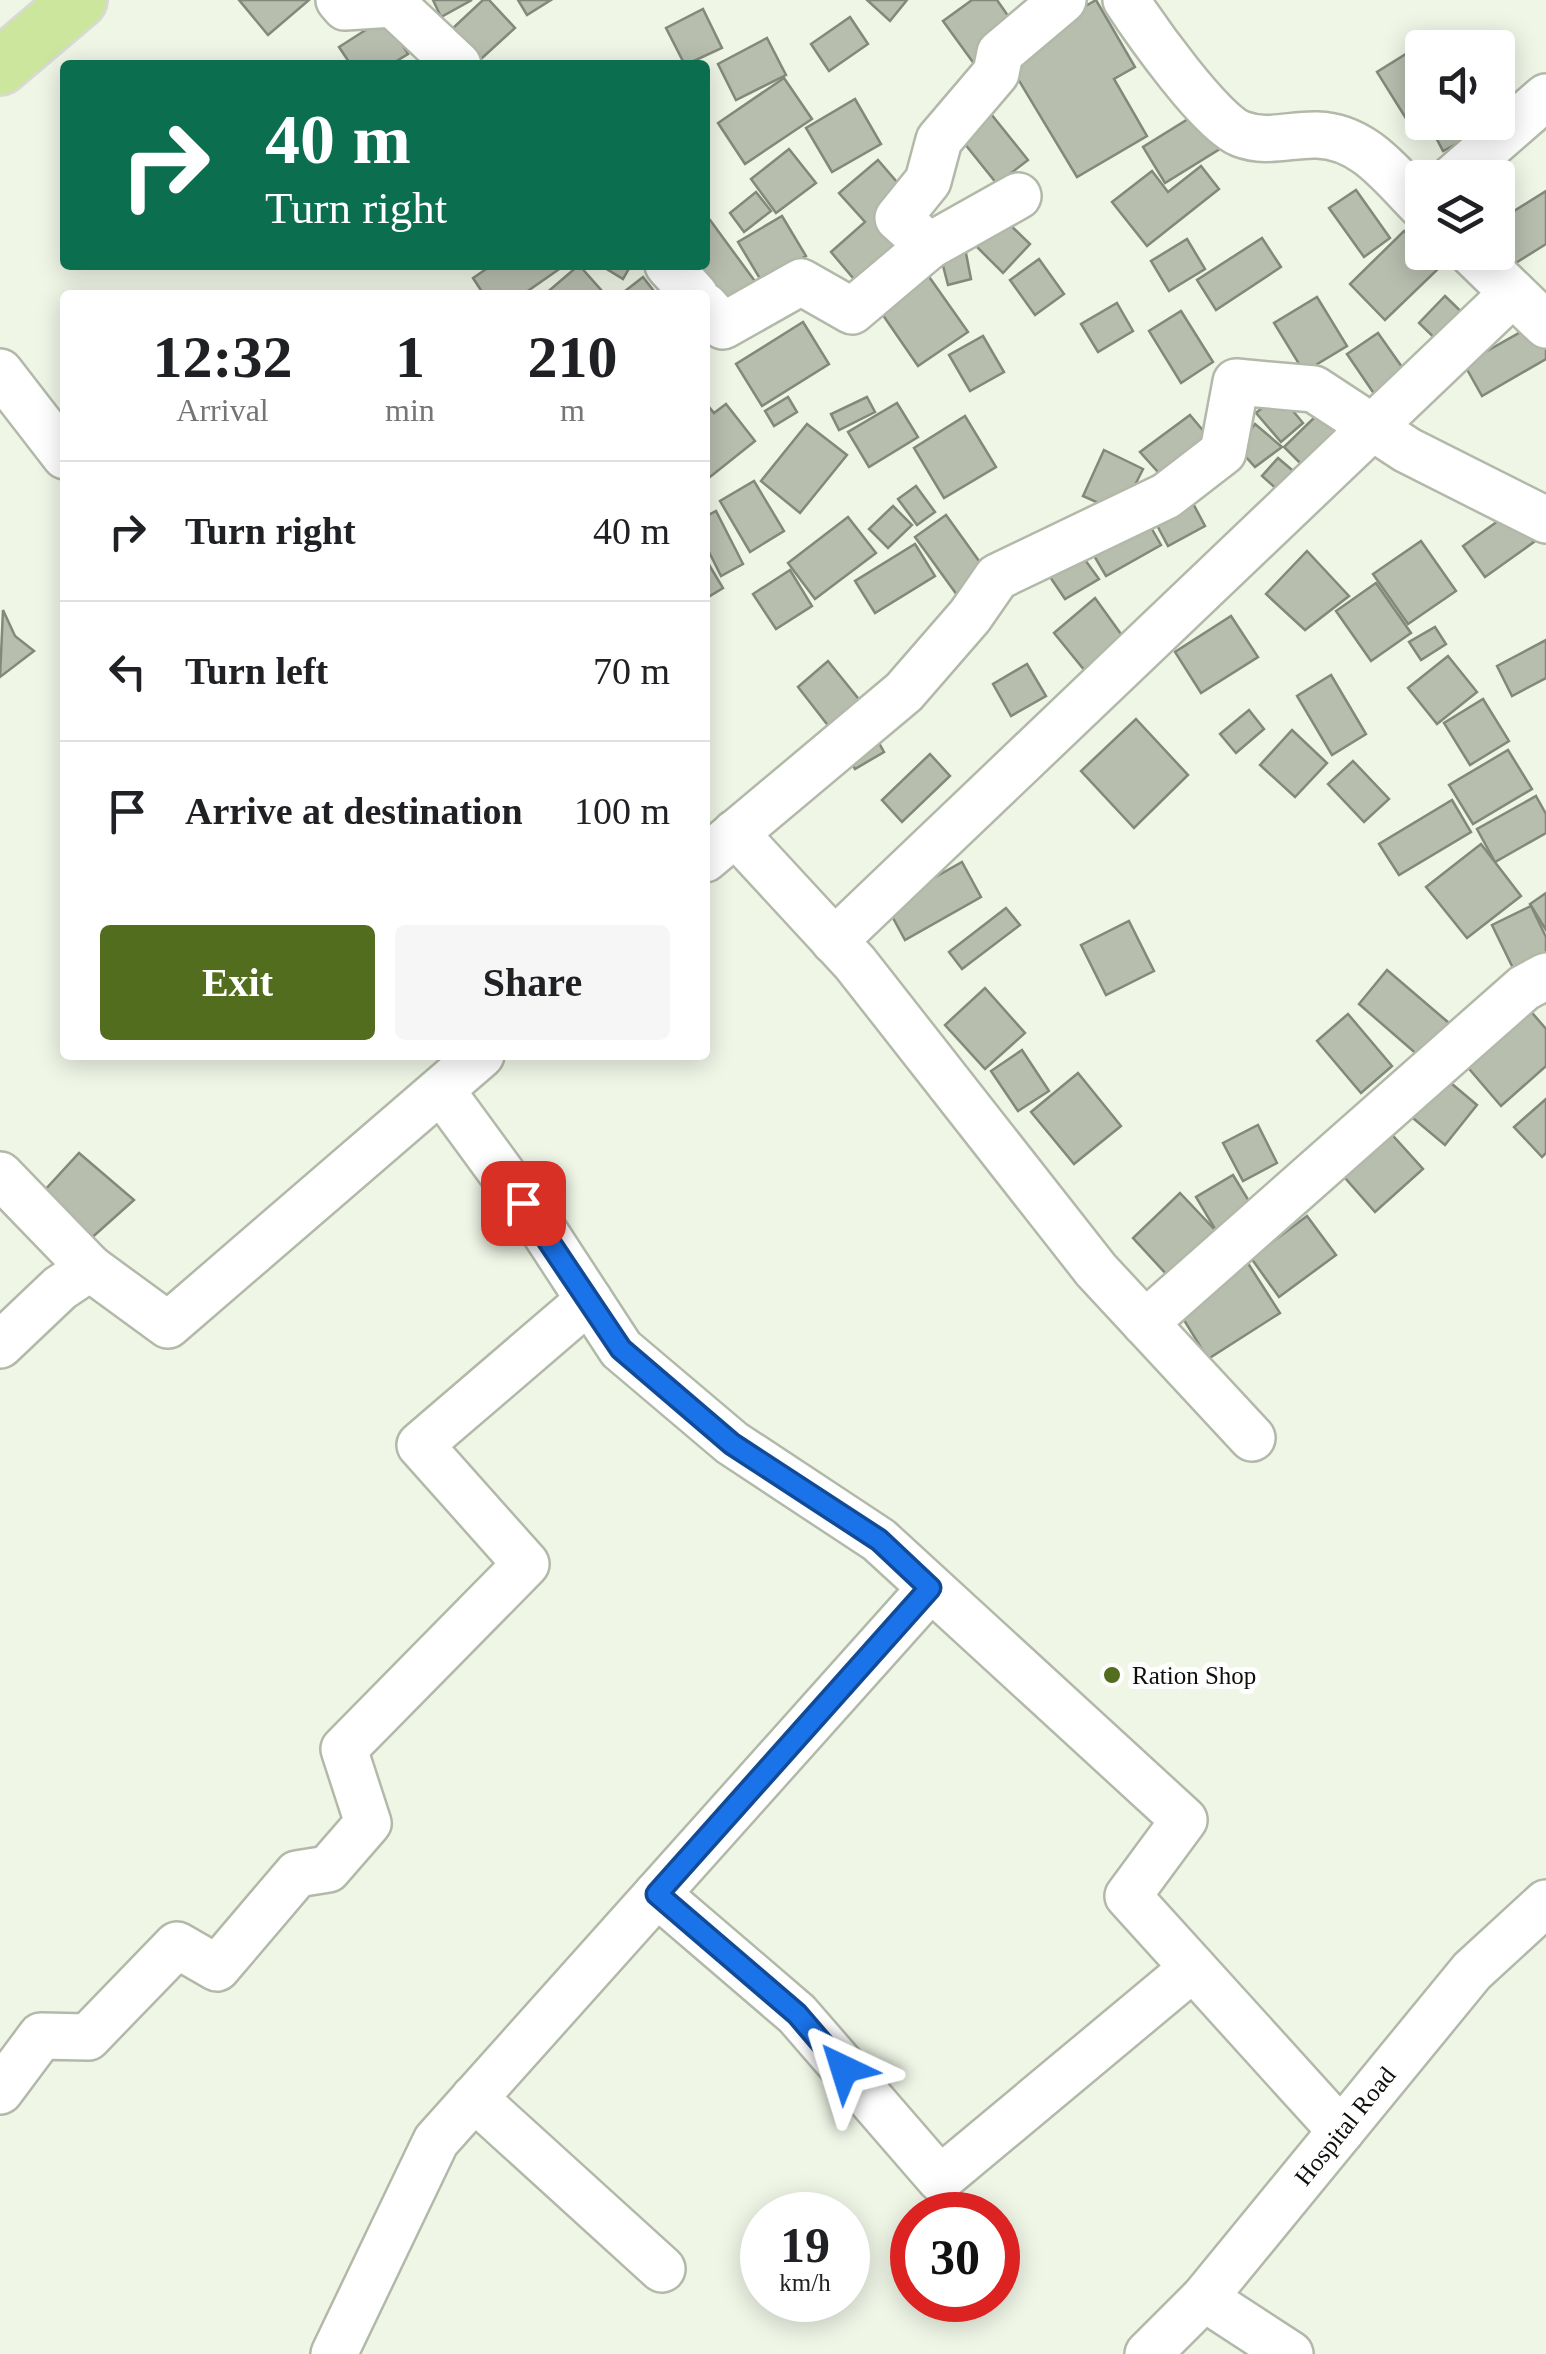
<!DOCTYPE html>
<html lang="en">
<head>
<meta charset="utf-8">
<style>
  :root { --surface:#fff; --page:#f6f6f6; --text:#202124; --muted:#757577; --line:#e0e0e0; --accent:#536d1f }
  body { margin:0; font-family:"Times New Roman",serif; background:var(--page); color:var(--text); height:100vh; display:flex; flex-direction:column; font-size:38px; white-space:nowrap }
  * { box-sizing:border-box; margin:0 }
  p { font-size:32px; color:var(--muted) }
  .icon { flex:none; width:55px; height:55px; fill:none; stroke:currentColor; stroke-width:2; stroke-linecap:round; stroke-linejoin:round }
  .map { position:relative; flex:1; overflow:hidden }
  .details { position:absolute; left:60px; top:290px; width:650px; height:770px; display:flex; flex-direction:column; background:var(--surface); border-radius:10px; box-shadow:0 5px 25px #0003 }
  .details>* { flex:none }
  .hud { position:absolute; left:60px; top:60px; width:650px; height:210px; border-radius:10px; box-shadow:0 5px 25px #0003; background:#0b6e4f; color:#fff; overflow:hidden }
  .controls { position:absolute; left:1405px; top:30px; display:grid; gap:20px }
  .controls a { display:grid; place-items:center; width:110px; height:110px; border-radius:10px; background:var(--surface); box-shadow:0 5px 25px #0003; font-size:50px }
  .speed { position:absolute; left:740px; top:2192px; display:flex; gap:20px; font-size:50px; font-weight:700; text-align:center }
  .speed>* { display:grid; place-content:center; width:130px; height:130px; border-radius:50%; background:var(--surface); box-shadow:0 5px 25px #0003; line-height:1 }
  .speed small { font-size:25px; font-weight:400 }
  .speed .limit { border:15px solid #d22; background:#fff; color:#111 }
  .pin { position:absolute; display:grid; place-items:center; width:85px; height:85px; color:#fff; margin:-42px; border-radius:20px; box-shadow:0 5px 15px #0006 }
  .me { position:absolute; width:110px; margin:-55px; rotate:319deg; stroke-linejoin:round; filter:drop-shadow(0 0 8px #0008) }
  .turn { display:flex; align-items:center; gap:35px; height:210px; padding:0 40px; font-size:45px }
  .turn .icon { width:130px; height:130px; stroke-width:2.5 }
  .turn b { display:block; font-size:70px; line-height:85px }
  .eta { display:flex; justify-content:space-evenly; align-items:center; height:170px; text-align:center }
  .eta b { font-size:60px; font-weight:700; line-height:70px }
  .action { display:flex; gap:20px; margin-top:auto; padding:20px 40px }
  .action a { flex:1; height:115px; border-radius:10px; background:var(--accent); color:#fff; font-size:40px; font-weight:700; line-height:115px; text-align:center }
  .action a+a { background:var(--page); color:var(--text) }
  ul { padding:0; list-style:none }
  li { display:flex; align-items:center; gap:30px; height:140px; padding:0 40px; border-top:2px solid var(--line) }
  li div { flex:1 }
  li b { display:block; font-size:38px }
  li em { font-style:normal }
  .map>svg:first-child { display:block }
  .building { fill:#b7beae; stroke:#83897a; stroke-width:2.5 }
  .lines { fill:none; stroke-linecap:round; stroke-linejoin:round }
  .minor-casing { stroke:#b2b9a9; stroke-width:50 }
  .major-casing { stroke:#d8d9d8; stroke-width:60 }
  .minor { stroke:#fff; stroke-width:45 }
  .major { stroke:#cde69e; stroke-width:55 }
  .route-casing { stroke:#114b97; stroke-width:25 }
  .route { stroke:#1a73e8; stroke-width:18 }
  .poi-dot { fill:#536d1f; stroke:#fff; stroke-width:4 }
  .labels { text-anchor:middle; dominant-baseline:central; stroke-width:10; stroke-linejoin:round; paint-order:stroke }
  .poi-label { font-size:25px; fill:#0d0f0a; stroke:#fff; text-anchor:start }
  .street-label { font-size:25px; fill:#0d0f0a; stroke:#fff }
</style>
</head>
<body>
<div class="map">
<svg width="1546" height="2354" viewBox="0 0 1546 2354">
  <rect width="100%" height="100%" fill="#eff6e6"/>
  <g class="building">
    <polygon points="239,0 309,0 268,35"/>
    <polygon points="433,0 472,0 441,17"/>
    <polygon points="483,0 489,0 515,28 481,59 453,28"/>
    <polygon points="518,0 551,0 527,15"/>
    <polygon points="867,0 907,0 890,21"/>
    <polygon points="972,0 997,0 1020,33 975,65 943,21"/>
    <polygon points="1096,0 1135,67 1114,79 1147,136 1077,177 1003,54"/>
    <polygon points="703,9 722,48 685,65 666,28"/>
    <polygon points="386,17 408,54 390,65 351,65 339,47"/>
    <polygon points="850,17 868,44 829,71 811,44"/>
    <polygon points="767,38 786,75 736,100 718,64"/>
    <polygon points="1430,39 1436,48 1422,48 1422,111 1407,120 1377,72"/>
    <polygon points="784,78 812,119 745,164 718,123"/>
    <polygon points="855,99 881,144 832,172 806,128"/>
    <polygon points="983,104 1028,160 997,184 952,128"/>
    <polygon points="1201,111 1223,147 1165,183 1143,147"/>
    <polygon points="1428,122 1473,122 1478,133 1443,151"/>
    <polygon points="789,149 816,183 776,213 751,179"/>
    <polygon points="878,160 909,196 911,250 864,291 831,252 865,222 839,193"/>
    <polygon points="1201,166 1219,189 1147,246 1112,202 1152,171 1168,192"/>
    <polygon points="1356,190 1390,238 1364,257 1329,208"/>
    <polygon points="1546,191 1546,244 1511,266 1498,245 1498,221"/>
    <polygon points="756,192 771,211 744,232 730,213"/>
    <polygon points="782,216 806,256 762,282 738,242"/>
    <polygon points="1004,219 1030,244 1003,273 977,247"/>
    <polygon points="710,220 757,284 723,309 690,265 705,265 705,224"/>
    <polygon points="1404,231 1439,268 1385,320 1350,284"/>
    <polygon points="1262,238 1281,267 1216,310 1197,280"/>
    <polygon points="1187,239 1205,269 1169,291 1151,261"/>
    <polygon points="965,248 971,279 948,285 940,254"/>
    <polygon points="1039,259 1064,294 1035,315 1010,280"/>
    <polygon points="492,265 565,265 522,295 484,295 473,278"/>
    <polygon points="579,265 602,291 598,295 544,295"/>
    <polygon points="600,265 631,265 623,279"/>
    <polygon points="925,271 968,332 918,366 876,305"/>
    <polygon points="643,277 657,295 620,295"/>
    <polygon points="1445,296 1476,326 1450,353 1419,323"/>
    <polygon points="1317,297 1347,346 1304,372 1274,323"/>
    <polygon points="1117,303 1133,331 1098,352 1081,324"/>
    <polygon points="1181,311 1213,362 1181,383 1149,331"/>
    <polygon points="803,322 829,364 762,406 736,364"/>
    <polygon points="1533,325 1546,348 1546,359 1482,396 1464,364"/>
    <polygon points="1378,333 1409,377 1377,398 1347,354"/>
    <polygon points="983,336 1004,372 970,391 949,355"/>
    <polygon points="1279,394 1303,423 1281,442 1256,413"/>
    <polygon points="788,397 797,412 774,426 765,411"/>
    <polygon points="867,397 875,412 839,430 831,414"/>
    <polygon points="705,402 714,413 726,404 755,441 705,481"/>
    <polygon points="897,403 918,437 869,467 848,432"/>
    <polygon points="1320,412 1350,443 1315,478 1284,447"/>
    <polygon points="1190,415 1216,446 1167,482 1140,452"/>
    <polygon points="965,416 996,467 944,498 914,448"/>
    <polygon points="807,424 847,455 800,513 761,481"/>
    <polygon points="1255,424 1282,447 1255,467 1237,447"/>
    <polygon points="1104,450 1143,469 1121,513 1083,496"/>
    <polygon points="1278,458 1305,481 1289,500 1262,476"/>
    <polygon points="754,481 784,531 750,552 720,501"/>
    <polygon points="916,486 935,512 917,525 898,499"/>
    <polygon points="1188,494 1205,526 1168,546 1151,514"/>
    <polygon points="893,506 912,525 888,548 869,529"/>
    <polygon points="716,511 743,564 721,576 705,544 705,517"/>
    <polygon points="1512,511 1534,542 1485,577 1463,546"/>
    <polygon points="946,515 987,572 957,595 915,537"/>
    <polygon points="848,517 876,553 815,599 788,563"/>
    <polygon points="1145,517 1161,545 1106,576 1090,549"/>
    <polygon points="1421,541 1456,591 1408,624 1373,574"/>
    <polygon points="915,544 935,576 875,613 855,581"/>
    <polygon points="1307,551 1349,596 1305,630 1266,594"/>
    <polygon points="1080,553 1099,579 1065,599 1046,571"/>
    <polygon points="705,558 723,588 705,599"/>
    <polygon points="790,570 812,606 776,629 753,594"/>
    <polygon points="1376,583 1411,633 1371,661 1336,611"/>
    <polygon points="1095,598 1134,652 1094,682 1054,633"/>
    <polygon points="3,610 15,636 34,651 0,677"/>
    <polygon points="1231,616 1258,657 1201,693 1175,652"/>
    <polygon points="1435,627 1446,644 1421,660 1409,642"/>
    <polygon points="1546,640 1546,678 1512,696 1497,666"/>
    <polygon points="1448,656 1477,692 1437,724 1408,688"/>
    <polygon points="828,661 870,713 837,737 798,687"/>
    <polygon points="1027,664 1046,696 1011,716 993,684"/>
    <polygon points="1331,675 1366,734 1332,755 1297,696"/>
    <polygon points="1483,699 1509,741 1470,765 1444,723"/>
    <polygon points="1249,710 1264,729 1236,753 1220,734"/>
    <polygon points="1136,719 1188,775 1134,828 1081,771"/>
    <polygon points="1292,730 1327,763 1295,797 1260,765"/>
    <polygon points="874,734 884,752 855,769 845,752"/>
    <polygon points="1508,750 1532,789 1473,824 1449,785"/>
    <polygon points="930,754 950,776 902,822 882,800"/>
    <polygon points="1353,761 1389,799 1364,822 1328,784"/>
    <polygon points="1536,796 1546,814 1546,833 1495,862 1477,829"/>
    <polygon points="1452,800 1471,832 1399,875 1379,844"/>
    <polygon points="1481,844 1521,896 1467,938 1426,887"/>
    <polygon points="962,862 981,897 905,940 886,905"/>
    <polygon points="1546,893 1546,930 1530,904"/>
    <polygon points="1531,906 1546,937 1546,953 1513,968 1492,925"/>
    <polygon points="1006,908 1020,925 962,969 949,952"/>
    <polygon points="1129,921 1154,971 1106,995 1081,945"/>
    <polygon points="1387,970 1449,1023 1420,1057 1359,1004"/>
    <polygon points="985,988 1025,1033 985,1069 945,1025"/>
    <polygon points="1528,1008 1546,1029 1546,1066 1501,1106 1464,1063"/>
    <polygon points="1348,1014 1392,1066 1361,1093 1317,1041"/>
    <polygon points="1022,1050 1049,1091 1018,1111 991,1071"/>
    <polygon points="1433,1068 1477,1105 1445,1145 1401,1108"/>
    <polygon points="1078,1073 1121,1126 1074,1164 1031,1112"/>
    <polygon points="1546,1099 1546,1153 1542,1157 1514,1127"/>
    <polygon points="1258,1125 1277,1163 1243,1181 1223,1143"/>
    <polygon points="1386,1128 1423,1169 1375,1212 1339,1171"/>
    <polygon points="79,1153 134,1200 78,1250 32,1204"/>
    <polygon points="1233,1175 1255,1211 1218,1234 1196,1197"/>
    <polygon points="1180,1193 1215,1230 1168,1276 1133,1238"/>
    <polygon points="1307,1216 1336,1255 1279,1297 1251,1258"/>
    <polygon points="1242,1254 1280,1313 1208,1359 1171,1299"/>
  </g>
  <g class="lines">
    <g class="minor-casing">
      <g id="minor">
        <polyline points="339,0 345,7 393,4 458,65"/>
        <path d="M1126 0C1145 29 1211 123 1241 134 1267 144 1291 134 1317 135 1364 136 1392 176 1422 206"/>
        <polyline points="1453,178 1546,97"/>
        <polyline points="929,246 1018,196"/>
        <polyline points="1471,252 1546,325"/>
        <polyline points="668,265 695,295"/>
        <polyline points="705,306 723,326 801,282 852,311 929,246 898,218 928,181 939,140 996,73 1000,53 1063,0"/>
        <polyline points="0,372 65,456"/>
        <polyline points="735,833 855,963 1096,1270 1252,1438"/>
        <polyline points="705,859 904,692 970,616 997,577 1166,496 1223,452 1236,382 1314,389 1407,450 1546,520"/>
        <polyline points="834,941 1513,293"/>
        <polyline points="441,1090 544,1231 621,1349 732,1443 879,1540 1184,1820 1128,1896 1341,2131"/>
        <polyline points="0,1175 90,1268"/>
        <polyline points="1145,1323 1524,988 1546,976"/>
        <polyline points="0,1345 60,1288 90,1268 168,1325 481,1055"/>
        <polyline points="657,1894 797,2014 940,2179 1193,1968"/>
        <polyline points="0,2091 41,2036 88,2037 177,1945 217,1968 297,1874 328,1869 368,1823 344,1749 526,1564 420,1445 589,1300"/>
        <polyline points="474,2098 662,2269"/>
        <polyline points="1204,2298 1290,2354"/>
        <polyline points="334,2354 436,2141 930,1589"/>
        <polyline points="1148,2354 1204,2298 1472,1971 1546,1903"/>
      </g>
    </g>
    <g class="major-casing">
      <polyline id="major" points="0,67 79,0"/>
    </g>
    <use href="#minor" class="minor"/>
    <use href="#major" class="major"/>
  </g>
  <g class="lines">
    <g class="route-casing">
      <polyline id="route" points="523,1203 621,1349 732,1444 879,1540 930,1588 657,1894 797,2014 844,2069"/>
    </g>
    <use href="#route" class="route"/>
  </g>
  <circle class="poi-dot" cx="1112" cy="1675" r="10"/>
  <g class="labels">
    <g class="poi-label">
      <text x="1132" y="1675">Ration Shop</text>
    </g>
    <g class="street-label">
      <text transform="translate(1345 2126) rotate(-51)">Hospital Road</text>
    </g>
  </g>
</svg>
<div class="controls">
<a><svg class="icon" aria-label="sound" viewBox="0 0 24 24"><path d="M4 9h4l5-4v14l-5-4H4zM17 9q2 3 0 6"/></svg></a>
<a><svg class="icon" aria-label="layers" viewBox="0 0 24 24"><path d="M12 4l9 5-9 5-9-5zM3 14l9 5 9-5"/></svg></a>
</div>
<div class="speed"><div>19<small>km/h</small></div><div class="limit">30</div></div>
<div class="pin" style="left:523px;top:1203px;background:#d93025"><svg class="icon" aria-label="arrive" viewBox="0 0 24 24"><path d="M6 21V4h12l-3 4 3 4H6"/></svg></div>
<svg class="me" style="left:844px;top:2069px" viewBox="-20 -20 40 40"><path d="M0-17L14 15 0 8-14 15z" fill="#1a73e8" stroke="#fff" stroke-width="4"/></svg>
<div class="hud">
<div class="turn"><svg class="icon" aria-label="right" viewBox="0 0 24 24"><path d="M7 20v-9h11M14 6l5 5-5 5"/></svg><div><b>40 m</b>Turn right</div></div>
</div>
<section class="details">
<div class="eta">
<div><b>12:32</b><p>Arrival</p></div>
<div><b>1</b><p>min</p></div>
<div><b>210</b><p>m</p></div>
</div>
<ul>
<li><svg class="icon" aria-label="right" viewBox="0 0 24 24"><path d="M7 20v-9h11M14 6l5 5-5 5"/></svg><div><b>Turn right</b></div><em>40 m</em></li>
<li><svg class="icon" aria-label="left" viewBox="0 0 24 24"><path d="M17 20v-9H6M10 6l-5 5 5 5"/></svg><div><b>Turn left</b></div><em>70 m</em></li>
<li><svg class="icon" aria-label="arrive" viewBox="0 0 24 24"><path d="M6 21V4h12l-3 4 3 4H6"/></svg><div><b>Arrive at destination</b></div><em>100 m</em></li>
</ul>
<div class="action"><a>Exit</a><a>Share</a></div>
</section>
</div>
</body>
</html>
